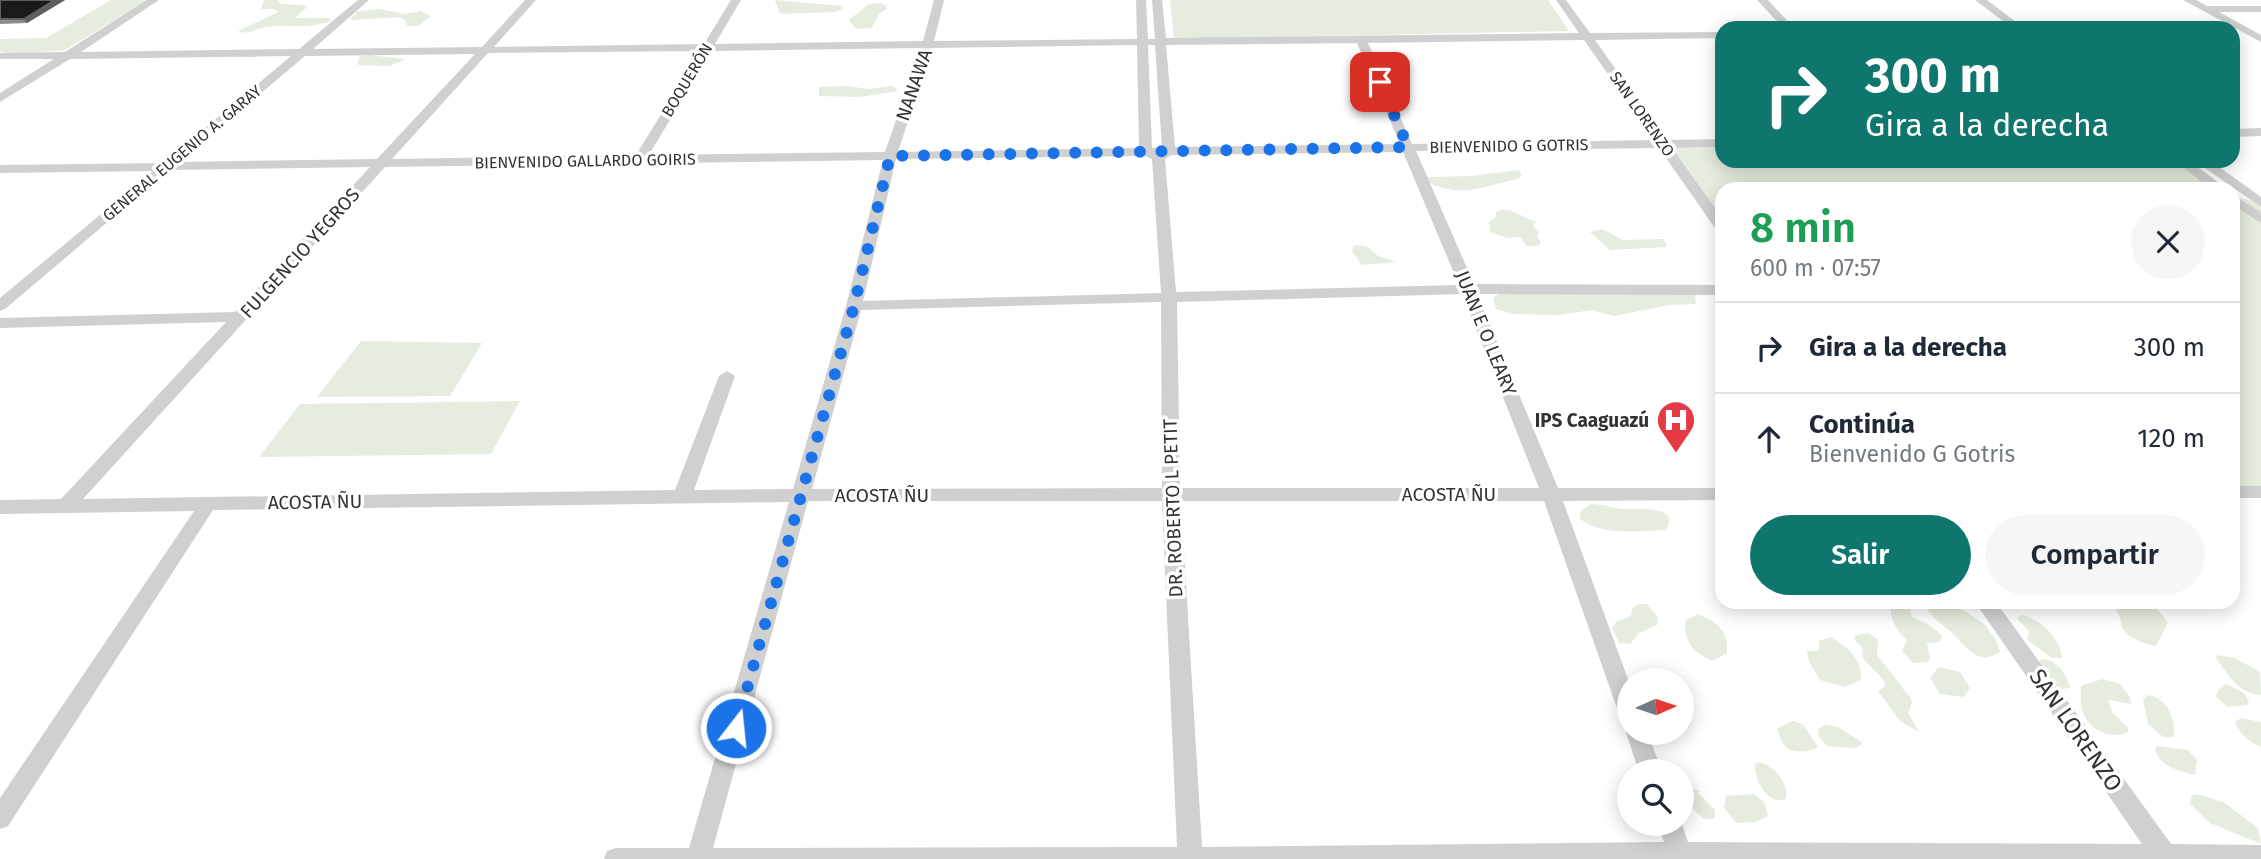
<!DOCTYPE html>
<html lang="es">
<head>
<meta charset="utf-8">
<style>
  :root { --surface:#fff; --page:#f6f6f7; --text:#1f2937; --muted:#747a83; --line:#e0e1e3; --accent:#0f766e }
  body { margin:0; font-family:"Fira Sans",sans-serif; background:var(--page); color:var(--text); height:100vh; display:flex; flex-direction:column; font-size:26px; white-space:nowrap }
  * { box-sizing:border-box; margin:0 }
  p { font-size:23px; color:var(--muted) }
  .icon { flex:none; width:38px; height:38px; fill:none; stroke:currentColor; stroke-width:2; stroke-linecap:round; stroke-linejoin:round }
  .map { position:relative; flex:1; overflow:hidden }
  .side { position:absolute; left:1715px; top:182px; width:525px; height:427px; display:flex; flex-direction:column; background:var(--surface); border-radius:21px; box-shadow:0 4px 18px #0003 }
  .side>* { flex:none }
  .guide { position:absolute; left:1715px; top:21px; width:525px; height:147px; border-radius:21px; box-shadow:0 4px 18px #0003; background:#0f766e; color:#fff; overflow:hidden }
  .needle { width:46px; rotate:87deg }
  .tools { position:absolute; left:1617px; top:668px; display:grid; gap:14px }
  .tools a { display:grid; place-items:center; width:77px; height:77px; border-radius:50%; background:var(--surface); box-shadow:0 4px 18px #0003; font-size:35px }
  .pin { position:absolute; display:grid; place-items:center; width:60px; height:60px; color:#fff; margin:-30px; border-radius:14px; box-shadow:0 4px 10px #0006 }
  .me { position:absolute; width:77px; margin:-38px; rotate:16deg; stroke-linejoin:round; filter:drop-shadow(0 0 5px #0008) }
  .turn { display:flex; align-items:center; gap:24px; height:147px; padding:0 35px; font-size:32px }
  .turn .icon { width:91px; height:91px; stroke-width:2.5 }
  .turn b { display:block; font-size:49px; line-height:60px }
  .round { display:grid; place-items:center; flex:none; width:74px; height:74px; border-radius:37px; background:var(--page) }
  .overview { display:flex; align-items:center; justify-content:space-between; height:119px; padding:0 35px }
  h1 { font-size:42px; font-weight:600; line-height:52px; color:#1e9e55 }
  .action { display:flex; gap:14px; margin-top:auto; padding:14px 35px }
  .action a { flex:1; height:80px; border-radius:42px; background:var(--accent); color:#fff; font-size:28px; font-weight:600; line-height:80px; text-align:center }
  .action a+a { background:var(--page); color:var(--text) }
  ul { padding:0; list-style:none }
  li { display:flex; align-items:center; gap:21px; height:91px; padding:0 35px; border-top:2px solid var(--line) }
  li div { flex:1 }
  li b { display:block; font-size:26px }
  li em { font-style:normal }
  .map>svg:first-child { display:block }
  .green { fill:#e6ecdf }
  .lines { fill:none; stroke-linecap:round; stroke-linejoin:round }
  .street { fill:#d0d0d0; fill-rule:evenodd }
  .wall { fill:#8c8c8c }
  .shaded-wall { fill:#5f5f5f }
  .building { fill:#1a1a1a; stroke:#5f5f5f; stroke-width:2 }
  .route { stroke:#1a73e8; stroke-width:12; stroke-dasharray:0 21.6 }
  .labels { text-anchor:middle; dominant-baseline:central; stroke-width:7; stroke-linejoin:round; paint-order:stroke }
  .far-street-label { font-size:16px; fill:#333; stroke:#fff }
  .street-label { font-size:19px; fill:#333; stroke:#fff }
  .poi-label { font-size:19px; font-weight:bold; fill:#333; stroke:#fff; text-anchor:end }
  .near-street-label { font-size:23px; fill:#333; stroke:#fff }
</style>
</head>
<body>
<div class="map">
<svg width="2261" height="859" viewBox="0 0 2261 859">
  <rect width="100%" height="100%" fill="#fff"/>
  <g class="green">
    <polygon points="111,0 148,0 65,50 16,54 0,52 0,39 46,38"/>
    <path d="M264 0H278L280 4 303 5 307 7 295 18H329L330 21C309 30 286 23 264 27 253 30 250 35 238 31L278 12 275 9H261Z"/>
    <polygon points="775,0 843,6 841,10 834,12 784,14 779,12"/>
    <polygon points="1170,0 1548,0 1569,31 1174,39"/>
    <polygon points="881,3 887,6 887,9 879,14 872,28 856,29 849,20 869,4"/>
    <polygon points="379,9 405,14 421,11 431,16 418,26 407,26 406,21 400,17 350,20 358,11"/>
    <polygon points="368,55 405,59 390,66 358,65 359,57"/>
    <polygon points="848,86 868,89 893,86 898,91 859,97 819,96 819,87"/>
    <polygon points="1722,147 1722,161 2182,161 2220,189 1722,189 1722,222 1668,148"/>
    <path d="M1519 170 1522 176 1517 179C1484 186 1461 199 1428 182L1427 177 1471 176Z"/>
    <polygon points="2236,196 2261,204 2261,489 2233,489 2233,198"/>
    <polygon points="1502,210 1509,210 1536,222 1533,226 1539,232 1537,236 1541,243 1537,246 1527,246 1520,237 1508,238 1490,232 1489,222 1496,217 1496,212"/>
    <polygon points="1602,229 1623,240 1664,239 1667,247 1610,250 1590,232"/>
    <polygon points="1354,245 1366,246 1378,256 1396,262 1362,265 1352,251"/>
    <polygon points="1503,291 1695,294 1696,304 1669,305 1614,316 1592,310 1559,315 1512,314 1496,309 1493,298"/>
    <polygon points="361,341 482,343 450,396 317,397"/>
    <polygon points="520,401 491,454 259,457 300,404"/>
    <path d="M1591 504C1604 504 1616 510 1630 509 1642 509 1681 506 1666 530 1640 531 1602 536 1580 519V512Z"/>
    <path d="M1893 602 1909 606 1912 617 1928 624 1942 635 1940 642 1927 643 1930 659 1928 662 1913 663 1902 651 1907 640C1897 632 1886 613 1893 602Z"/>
    <path d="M1934 602H1950L1983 623 1995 638 2000 652C1978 667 1967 647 1953 634 1944 626 1936 621 1928 611L1930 604Z"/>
    <path d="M2112 602H2151L2168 622 2156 646C2147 645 2125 637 2122 627 2120 617 2118 611 2112 602Z"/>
    <polygon points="1638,604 1647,604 1658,618 1657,625 1639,633 1630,644 1619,643 1612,628 1616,622 1631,616 1632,609"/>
    <path d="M1698 614C1718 623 1728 629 1727 653L1713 661C1693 652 1685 645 1685 621Z"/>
    <path d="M2020 615C2039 617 2061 639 2062 658H2052L2027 640 2029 631 2017 619Z"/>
    <polygon points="1869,633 1878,640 1877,655 1911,699 1912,703 1908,713 1919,732 1901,722 1878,691 1885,686 1885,682 1863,658 1862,647 1854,639 1856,635"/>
    <path d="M1831 637C1849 649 1861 657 1861 680L1844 687 1820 680 1809 662 1807 651H1819V641Z"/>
    <path d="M2217 655 2235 658 2260 672 2261 695C2238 694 2227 673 2216 658Z"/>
    <path d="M2042 659C2057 660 2067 674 2070 688L2061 689 2049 684 2039 661Z"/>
    <polygon points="1939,667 1960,672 1970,688 1963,697 1940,694 1930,678"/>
    <path d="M2102 679 2120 684 2130 697 2131 704 2108 700 2112 712 2128 728V732C2112 739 2093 733 2084 715 2079 706 2081 695 2081 686Z"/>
    <polygon points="2226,684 2244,693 2249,702 2247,705 2228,707 2216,697 2218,690"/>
    <path d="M2148 695C2168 698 2175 719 2174 737H2163L2148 724 2143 700Z"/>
    <path d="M2241 718 2261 722V747C2249 742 2240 734 2235 722Z"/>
    <path d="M1792 721 1803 724 1818 747C1811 752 1791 754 1785 746 1781 742 1779 734 1777 729Z"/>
    <polygon points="1825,725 1838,727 1863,743 1856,748 1827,746 1819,737 1818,729"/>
    <path d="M2157 746 2188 750 2197 760 2195 775C2178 770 2162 768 2155 750Z"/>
    <path d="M1759 762C1773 765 1789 783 1786 799 1768 806 1754 780 1755 764Z"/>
    <polygon points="1689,787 1700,791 1698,793 1715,810 1715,819 1704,819 1685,802 1682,790"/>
    <polygon points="1754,794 1764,802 1768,816 1755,822 1736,823 1724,808 1726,796"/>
    <polygon points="2197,794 2225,803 2258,828 2261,844 2210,823 2190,804 2192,795"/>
  </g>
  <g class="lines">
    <g class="street">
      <path d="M147 0H159L81 52 299 49 358 0H369L313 49 482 47 525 0H536L494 47 704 44 731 0H741L715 44 923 41 934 0H944L934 41 1137 39 1136 0H1146L1148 39H1155L1152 0H1162L1166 38 1579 33 1556 0H1566L1590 33 1722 32V38L1595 40 1666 140 1722 139V147L1672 148 1722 218V232L1717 231 1659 148 1416 151 1474 284 1722 285V295L1477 294 1558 488H1722V500L1563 501 1629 682V720L1621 717 1618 711 1544 501H1181L1202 847 1664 842 1658 824H1682L1688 842 2142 844 1975 602H1996L2171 844 2261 845V859H604L607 851 616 848H689L789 502 213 510 8 826 0 829V798L194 511 0 514V500L61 499 226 322 0 328V318L235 312 370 167 169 170 5 309 0 311V298L153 171 0 173V165L163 163 291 56 70 59 0 102V93L54 59H0V53L65 52ZM1584 40 1654 140 1412 144 1368 43ZM1357 43 1400 144 1175 147 1166 45ZM1137 45 1139 148 898 152 932 48ZM1148 45H1155L1162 148H1152ZM921 48 885 152 649 155 711 51ZM700 51 636 155 392 159 488 53ZM475 54 377 159 179 162 305 56ZM1403 152 1459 285 1176 292 1165 159 1171 155ZM1145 156 1152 159 1161 293 863 301 896 159ZM883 160 846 306 793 489 694 490 735 376 727 371 719 376 675 490 83 499 385 167ZM1462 294 1539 488H1180L1177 302ZM1161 302 1162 488 812 489 861 310ZM808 501H1162L1177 847 713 848Z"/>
      <polygon points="1757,0 1768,0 1794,28 1783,28"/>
      <polygon points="1975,0 1987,0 2024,28 2012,28"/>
      <polygon points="2183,0 2196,0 2207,6 2261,6 2261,12 2219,12 2261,35 2261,42"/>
      <polygon points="2261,128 2261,136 2233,137 2233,129"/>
      <polygon points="2175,161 2190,161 2227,189 2211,189"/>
      <polygon points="2195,161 2211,161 2261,197 2261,207"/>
      <polygon points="2233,195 2261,212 2261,223 2233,205"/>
      <rect x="2233" y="486" width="28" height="12"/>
      <polygon points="1629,726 1629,733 1648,733 1662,772 1639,772 1626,733"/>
    </g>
  </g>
  <polygon class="wall" points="0,0 65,0 27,23 0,24"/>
  <polygon class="shaded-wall" points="55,0 65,0 27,23 24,19"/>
  <polygon class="building" points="0,0 55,0 24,19 0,19"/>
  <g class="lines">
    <polyline class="route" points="736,728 854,306 890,156 1408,147 1380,82"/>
  </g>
  <defs>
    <g id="hospital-pin" transform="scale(2.0125)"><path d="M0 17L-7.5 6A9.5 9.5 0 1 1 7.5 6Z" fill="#e63946" stroke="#fff"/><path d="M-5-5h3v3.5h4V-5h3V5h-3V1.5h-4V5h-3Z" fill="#fff"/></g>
  </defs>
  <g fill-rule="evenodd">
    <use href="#hospital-pin" x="1676" y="420"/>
  </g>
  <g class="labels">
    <g class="far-street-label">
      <text transform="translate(687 80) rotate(-59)">BOQUERÓN</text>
      <text transform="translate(1642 114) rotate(55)">SAN LORENZO</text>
      <text transform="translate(1509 146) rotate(-1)">BIENVENIDO G GOTRIS</text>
      <text transform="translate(182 153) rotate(-40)">GENERAL EUGENIO A. GARAY</text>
      <text transform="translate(585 161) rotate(-1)">BIENVENIDO GALLARDO GOIRIS</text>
    </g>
    <g class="street-label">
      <text transform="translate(914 85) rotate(-71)">NANAWA</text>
      <text transform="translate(300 253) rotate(-48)">FULGENCIO YEGROS</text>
      <text transform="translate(1486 333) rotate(68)">JUAN E O LEARY</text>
      <text x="1449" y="494">ACOSTA ÑU</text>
      <text x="882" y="495">ACOSTA ÑU</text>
      <text transform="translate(315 502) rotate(-1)">ACOSTA ÑU</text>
      <text transform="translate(1173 508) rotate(-92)">DR. ROBERTO L PETIT</text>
    </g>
    <g class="poi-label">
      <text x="1649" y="420">IPS Caaguazú</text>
    </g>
    <g class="near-street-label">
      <text transform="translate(2076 730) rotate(55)">SAN LORENZO</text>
    </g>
  </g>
</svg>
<div class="tools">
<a><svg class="needle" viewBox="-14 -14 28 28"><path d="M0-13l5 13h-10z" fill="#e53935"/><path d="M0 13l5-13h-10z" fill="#747a83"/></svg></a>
<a><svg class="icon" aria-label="search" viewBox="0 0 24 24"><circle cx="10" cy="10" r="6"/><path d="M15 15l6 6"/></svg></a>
</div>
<div class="pin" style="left:1380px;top:82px;background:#d93025"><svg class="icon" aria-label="arrive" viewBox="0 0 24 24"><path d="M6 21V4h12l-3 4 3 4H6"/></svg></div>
<svg class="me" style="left:736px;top:728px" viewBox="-20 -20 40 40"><circle r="17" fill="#1a73e8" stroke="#fff" stroke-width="3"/><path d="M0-11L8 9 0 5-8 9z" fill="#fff"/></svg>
<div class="guide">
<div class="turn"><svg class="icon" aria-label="right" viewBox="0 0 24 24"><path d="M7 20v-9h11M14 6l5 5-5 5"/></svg><div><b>300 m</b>Gira a la derecha</div></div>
</div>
<section class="side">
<div class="overview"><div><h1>8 min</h1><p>600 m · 07:57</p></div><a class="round"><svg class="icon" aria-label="close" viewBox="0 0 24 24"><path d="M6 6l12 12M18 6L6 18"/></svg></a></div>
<ul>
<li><svg class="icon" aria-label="right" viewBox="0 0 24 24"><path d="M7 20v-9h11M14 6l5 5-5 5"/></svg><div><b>Gira a la derecha</b></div><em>300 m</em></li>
<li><svg class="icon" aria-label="ahead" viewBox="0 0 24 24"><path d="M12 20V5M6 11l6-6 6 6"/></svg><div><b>Continúa</b><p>Bienvenido G Gotris</p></div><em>120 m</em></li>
</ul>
<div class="action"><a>Salir</a><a>Compartir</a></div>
</section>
</div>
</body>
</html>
